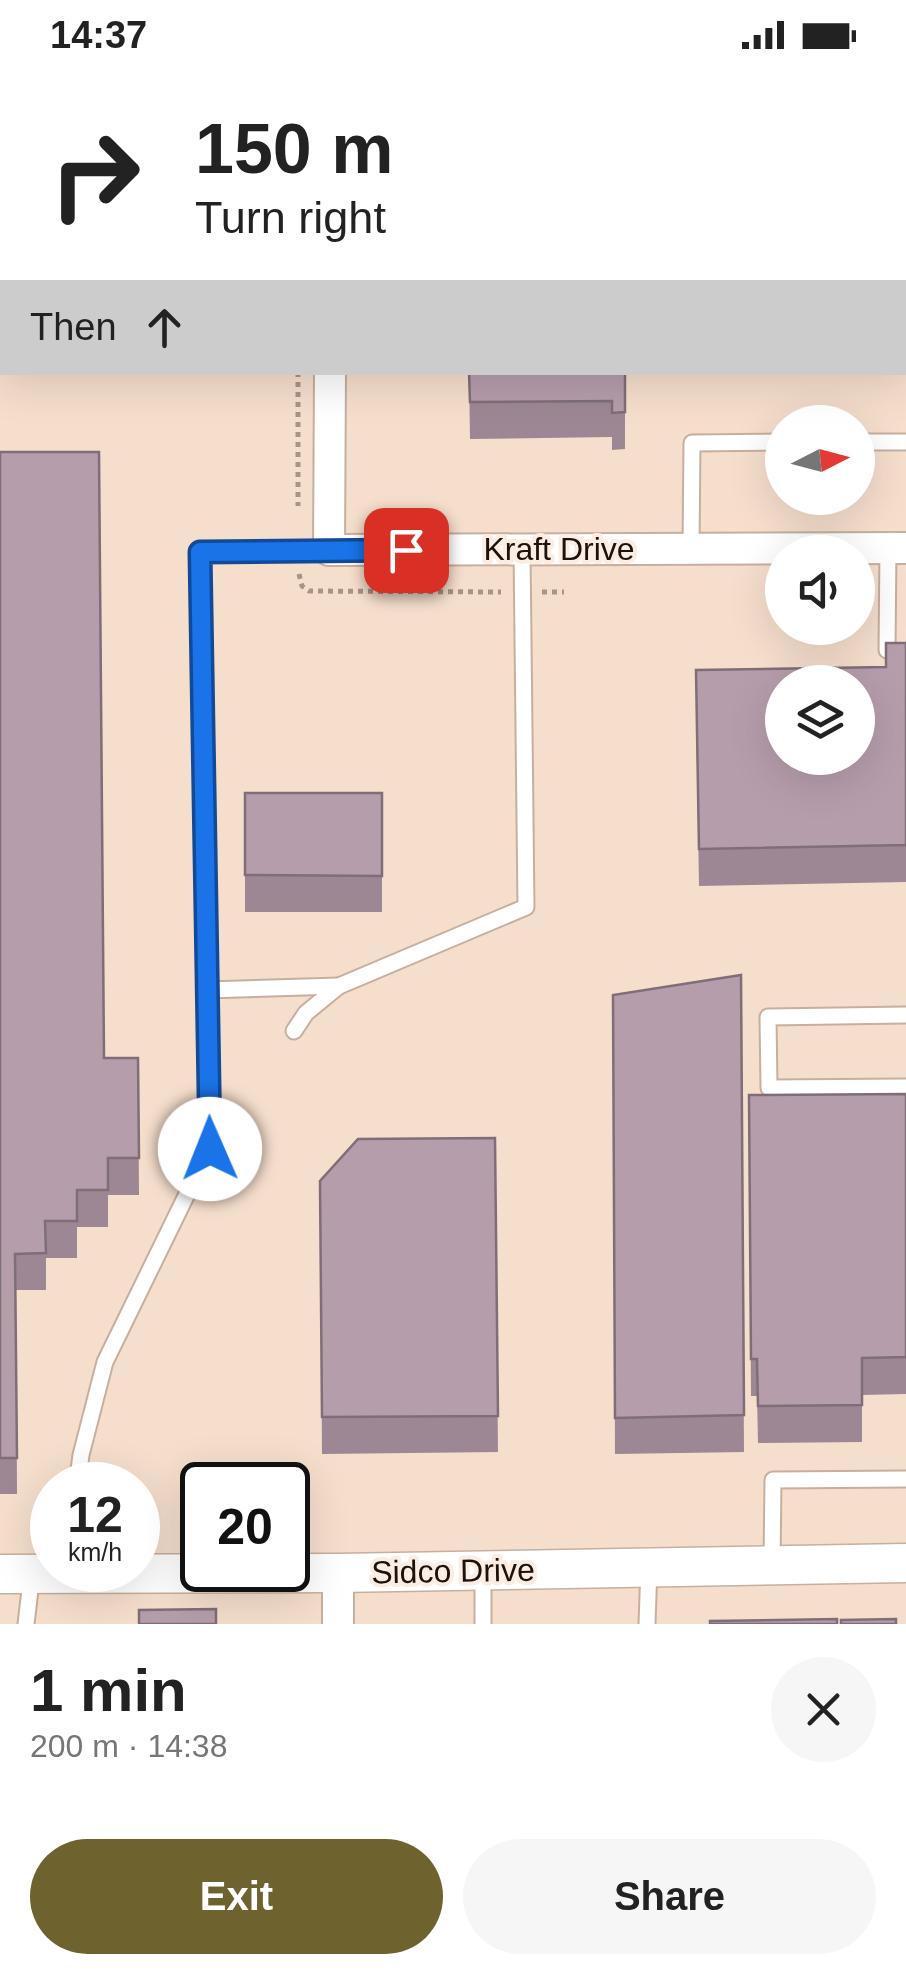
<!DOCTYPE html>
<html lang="en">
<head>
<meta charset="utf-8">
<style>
  :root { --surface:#fff; --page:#f6f6f6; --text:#222; --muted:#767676; --accent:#6e622f }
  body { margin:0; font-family:Arial,sans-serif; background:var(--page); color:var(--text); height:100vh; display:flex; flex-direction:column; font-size:38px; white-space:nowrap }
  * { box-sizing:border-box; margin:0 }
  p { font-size:32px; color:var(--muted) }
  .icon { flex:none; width:55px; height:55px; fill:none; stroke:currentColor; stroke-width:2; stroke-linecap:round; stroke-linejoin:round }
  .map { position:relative; height:1554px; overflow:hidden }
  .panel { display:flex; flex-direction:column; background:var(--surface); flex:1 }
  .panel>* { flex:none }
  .top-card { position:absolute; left:0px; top:0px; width:908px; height:305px; box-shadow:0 10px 40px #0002; background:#fff; color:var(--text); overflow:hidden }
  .needle { width:65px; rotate:84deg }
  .buttons { position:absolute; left:765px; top:335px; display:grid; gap:20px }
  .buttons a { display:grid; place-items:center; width:110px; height:110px; border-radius:50%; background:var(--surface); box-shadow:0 10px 40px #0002; font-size:50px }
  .speed { position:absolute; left:30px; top:1392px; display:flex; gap:20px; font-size:50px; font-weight:700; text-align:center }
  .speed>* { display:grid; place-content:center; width:130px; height:130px; border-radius:50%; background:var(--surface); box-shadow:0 10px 40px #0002; line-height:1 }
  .speed small { font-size:25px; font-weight:400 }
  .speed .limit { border:5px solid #111; border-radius:15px; background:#fff; color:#111 }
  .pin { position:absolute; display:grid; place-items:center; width:85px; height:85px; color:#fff; margin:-42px; border-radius:20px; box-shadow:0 5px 15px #0006 }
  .me { position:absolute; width:110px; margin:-55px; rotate:359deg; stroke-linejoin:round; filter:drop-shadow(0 0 8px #0008) }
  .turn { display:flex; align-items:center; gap:35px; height:210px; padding:0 30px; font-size:45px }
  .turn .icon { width:130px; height:130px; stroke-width:2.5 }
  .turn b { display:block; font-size:70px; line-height:85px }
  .then { display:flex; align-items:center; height:95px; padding:0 30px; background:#0003; gap:20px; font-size:38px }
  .round { display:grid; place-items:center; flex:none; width:105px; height:105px; border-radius:52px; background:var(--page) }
  .headline { display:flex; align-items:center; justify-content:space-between; height:170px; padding:0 30px }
  h1 { font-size:60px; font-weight:800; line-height:75px }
  .cta { display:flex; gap:20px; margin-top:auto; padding:20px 30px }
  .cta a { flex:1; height:115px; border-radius:60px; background:var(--accent); color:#fff; font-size:40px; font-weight:800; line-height:115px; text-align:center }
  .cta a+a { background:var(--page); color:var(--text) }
  .status { display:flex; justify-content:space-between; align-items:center; height:70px; padding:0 50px; background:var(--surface); direction:ltr }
  .status svg { height:28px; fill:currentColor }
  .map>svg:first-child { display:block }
  .cemetery { fill:url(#cemetery-stones) }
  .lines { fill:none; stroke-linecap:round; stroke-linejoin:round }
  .service-casing { stroke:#c6af9e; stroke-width:19 }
  .minor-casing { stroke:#c6af9e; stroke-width:34 }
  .tertiary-casing { stroke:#c6af9e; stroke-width:41 }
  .path { stroke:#a79487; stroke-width:5; stroke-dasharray:5 5; stroke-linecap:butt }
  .service { stroke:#fff; stroke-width:15 }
  .minor { stroke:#fff; stroke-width:30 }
  .tertiary { stroke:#fff; stroke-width:38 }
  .wall { fill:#9d8794 }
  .building { fill:#b69dac; stroke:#7f6e78; stroke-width:2.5; fill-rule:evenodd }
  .route-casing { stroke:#114b97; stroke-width:25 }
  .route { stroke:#1a73e8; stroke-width:18 }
  .labels { text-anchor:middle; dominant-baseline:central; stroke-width:8; stroke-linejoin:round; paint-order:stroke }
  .street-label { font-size:32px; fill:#1a120c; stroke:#fcede2 }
</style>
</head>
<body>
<div class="status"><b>14:37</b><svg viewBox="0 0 49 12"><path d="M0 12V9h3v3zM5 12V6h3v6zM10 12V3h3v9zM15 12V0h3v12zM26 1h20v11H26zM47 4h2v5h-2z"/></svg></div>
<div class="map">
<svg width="906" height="1554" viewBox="0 0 906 1554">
  <defs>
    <pattern id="cemetery-stones" width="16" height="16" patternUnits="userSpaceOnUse" patternTransform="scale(2.5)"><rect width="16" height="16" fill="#babf9f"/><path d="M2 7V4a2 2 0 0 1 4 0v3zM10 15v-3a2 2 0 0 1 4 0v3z" fill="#9fa388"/></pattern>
  </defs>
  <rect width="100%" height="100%" fill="#f6decc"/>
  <polygon class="cemetery" points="656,0 906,0 906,175 905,2 656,2"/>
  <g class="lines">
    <g class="service-casing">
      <g id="service">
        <polyline points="143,0 143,2"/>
        <polyline points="218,0 218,2"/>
        <polyline points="858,372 906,372"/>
        <polyline points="691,479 692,373 782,372"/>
        <polyline points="887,580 888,478"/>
        <polyline points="207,920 339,916"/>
        <polyline points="906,945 768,947 769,1018 906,1017"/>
        <polyline points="294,961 306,943 339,916 526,837 522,480"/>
        <polyline points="77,1415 81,1385 105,1292 209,1079 200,482 329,480"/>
        <polyline points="772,1494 773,1410 906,1409"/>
        <polyline points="26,1554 32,1503"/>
        <polyline points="483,1554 483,1500"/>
        <polyline points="647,1554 649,1497"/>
      </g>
    </g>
    <g class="minor-casing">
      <g id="minor">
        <polyline points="328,2 328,0"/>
        <polyline points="0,185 2,185"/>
        <polyline points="330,302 329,480 906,478"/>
        <polyline points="338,1503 338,1554"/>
      </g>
    </g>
    <g class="tertiary-casing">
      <polyline id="tertiary" points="0,1504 338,1503 906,1493"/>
    </g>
    <g class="path">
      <polyline points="0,227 2,226"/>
      <polyline points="298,302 298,436"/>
      <polyline points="299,504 302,516 309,521 501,522"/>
      <polyline points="542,522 564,522"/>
    </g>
    <use href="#service" class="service"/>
    <use href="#minor" class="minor"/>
    <use href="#tertiary" class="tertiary"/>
  </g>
  <g class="wall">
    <polygon points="469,302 625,302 625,379 612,380 612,367 470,369"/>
    <polygon points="0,382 104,988 138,988 139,1125 108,1125 108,1157 77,1157 77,1188 46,1188 46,1220 16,1220 17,1424 0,1424"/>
    <polygon points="906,573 906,812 699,816 696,637 886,597"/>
    <rect x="245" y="723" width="137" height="119"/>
    <polygon points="741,905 744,1382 615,1384 613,925"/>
    <polygon points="906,1024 906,1324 862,1325 862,1372 758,1373 757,1326 751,1326 749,1025"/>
    <polygon points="495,1068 498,1382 322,1384 320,1111"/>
  </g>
  <g class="building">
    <polygon points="1,57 2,57 2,119"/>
    <polygon points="469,302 625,302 625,342 612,343 612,331 470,332"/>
    <polygon points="0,382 99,382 104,988 138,988 139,1088 108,1088 108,1120 77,1120 77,1151 45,1151 46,1183 15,1184 17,1388 0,1388"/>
    <path d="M886 573H906V775L699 779 696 600 886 597ZM782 612H858V688H782Z"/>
    <polygon points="245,723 382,723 382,806 245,805"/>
    <polygon points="741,905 744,1345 615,1348 613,925"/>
    <polygon points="906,1024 906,1287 862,1288 862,1335 758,1336 757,1289 751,1289 749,1025"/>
    <polygon points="495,1068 498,1346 322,1347 320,1111 358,1069"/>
    <polygon points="216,1539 216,1554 139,1554 139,1540"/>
    <polygon points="837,1549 837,1554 710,1554 710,1551"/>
    <polygon points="896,1549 896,1554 841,1554 841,1550"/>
  </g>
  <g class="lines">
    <g class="route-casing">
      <polyline id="route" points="210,1079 200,482 406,480"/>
    </g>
    <use href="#route" class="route"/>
  </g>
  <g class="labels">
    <g class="street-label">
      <text x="559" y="479">Kraft Drive</text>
      <text transform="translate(453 1501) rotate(-1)">Sidco Drive</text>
    </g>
  </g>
</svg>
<div class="buttons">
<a><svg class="needle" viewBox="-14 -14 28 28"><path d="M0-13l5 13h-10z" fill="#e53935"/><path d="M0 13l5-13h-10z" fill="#767676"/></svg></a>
<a><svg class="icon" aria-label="sound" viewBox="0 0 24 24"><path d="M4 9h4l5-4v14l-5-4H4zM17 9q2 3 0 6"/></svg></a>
<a><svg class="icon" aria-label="layers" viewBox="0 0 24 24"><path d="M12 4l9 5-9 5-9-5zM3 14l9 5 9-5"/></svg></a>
</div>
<div class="speed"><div>12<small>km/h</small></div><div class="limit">20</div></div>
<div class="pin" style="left:406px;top:480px;background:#d93025"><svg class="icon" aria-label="arrive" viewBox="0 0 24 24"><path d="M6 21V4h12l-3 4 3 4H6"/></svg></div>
<svg class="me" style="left:210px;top:1079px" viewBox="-20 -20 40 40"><circle r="19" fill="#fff"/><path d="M0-13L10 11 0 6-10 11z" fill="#1a73e8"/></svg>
<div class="top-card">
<div class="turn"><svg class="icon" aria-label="right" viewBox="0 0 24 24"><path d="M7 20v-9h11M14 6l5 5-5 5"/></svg><div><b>150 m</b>Turn right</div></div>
<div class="then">Then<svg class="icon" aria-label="ahead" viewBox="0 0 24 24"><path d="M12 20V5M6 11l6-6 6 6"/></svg></div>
</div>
</div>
<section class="panel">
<div class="headline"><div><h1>1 min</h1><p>200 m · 14:38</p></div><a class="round"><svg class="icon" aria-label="close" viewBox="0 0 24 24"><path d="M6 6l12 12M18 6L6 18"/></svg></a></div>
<div class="cta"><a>Exit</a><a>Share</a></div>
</section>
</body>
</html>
